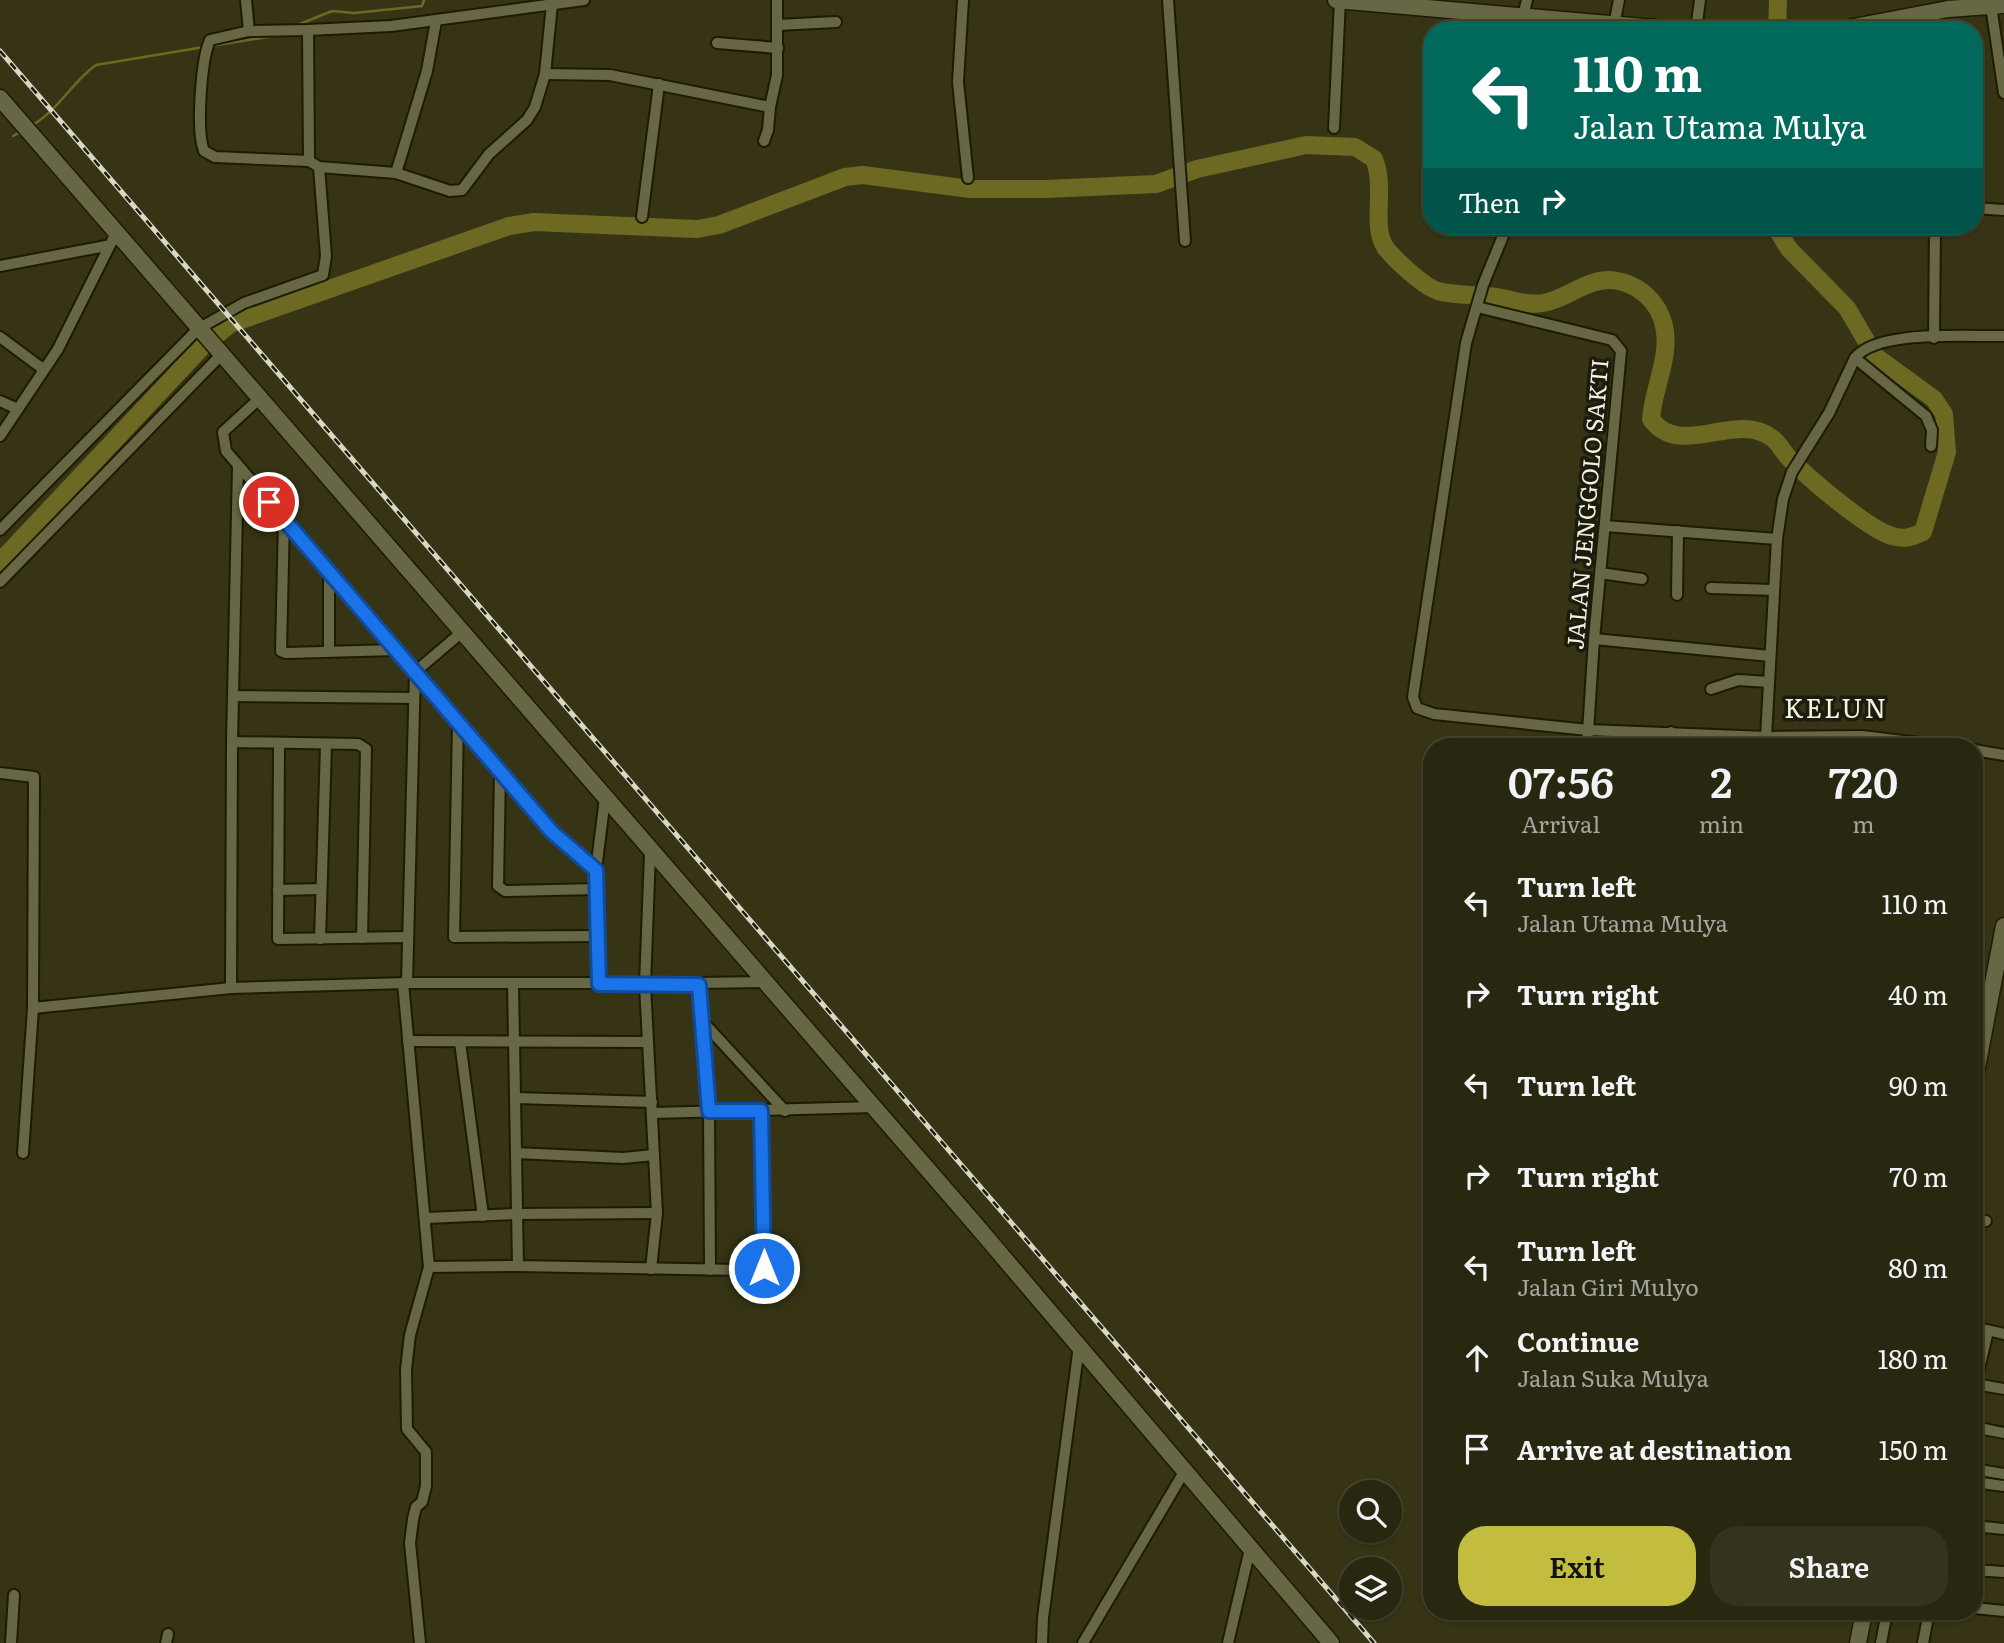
<!DOCTYPE html>
<html lang="en">
<head>
<meta charset="utf-8">
<style>
  :root { --surface:#282710; --page:#34331e; --text:#f1f3f6; --muted:#a5a59f; --line:#444430; --accent:#c2bd3f }
  body { margin:0; font-family:Literata,serif; background:var(--page); color:var(--text); height:100vh; display:flex; flex-direction:column; font-size:26px; white-space:nowrap }
  * { box-sizing:border-box; margin:0 }
  p { font-size:23px; color:var(--muted) }
  .icon { flex:none; width:38px; height:38px; fill:none; stroke:currentColor; stroke-width:2; stroke-linecap:round; stroke-linejoin:round }
  .map { position:relative; flex:1; overflow:hidden }
  .drawer { position:absolute; left:1423px; top:738px; width:560px; height:882px; display:flex; flex-direction:column; background:var(--surface); border-radius:28px; box-shadow:0 2px 5px #0004,0 0 0 2px var(--line) }
  .drawer>* { flex:none }
  .guide { position:absolute; left:1423px; top:21px; width:560px; height:214px; border-radius:28px; box-shadow:0 2px 5px #0004,0 0 0 2px var(--line); background:#00695c; color:#fff; overflow:hidden }
  .controls { position:absolute; left:1339px; top:1480px; display:grid; gap:14px }
  .controls a { display:grid; place-items:center; width:63px; height:63px; border-radius:50%; background:var(--surface); box-shadow:0 2px 5px #0004,0 0 0 2px var(--line); font-size:35px }
  .pin { position:absolute; display:grid; place-items:center; width:60px; height:60px; color:#fff; margin:-30px; border:4px solid #fff; border-radius:50%; box-shadow:0 2px 7px #0007 }
  .me { position:absolute; width:77px; margin:-38px; rotate:0deg; stroke-linejoin:round; filter:drop-shadow(0 0 5px #0008) }
  .turn { display:flex; align-items:center; gap:24px; height:147px; padding:0 35px; font-size:32px }
  .turn .icon { width:91px; height:91px; stroke-width:2.5 }
  .turn b { display:block; font-size:49px; line-height:60px }
  .then { display:flex; align-items:center; height:66px; padding:0 35px; background:#0003; gap:14px; font-size:26px }
  .eta { display:flex; justify-content:space-evenly; align-items:center; height:119px; text-align:center }
  .eta b { font-size:42px; font-weight:600; line-height:49px }
  .primary-button { display:flex; gap:14px; margin-top:auto; padding:14px 35px }
  .primary-button a { flex:1; height:80px; border-radius:28px; background:var(--accent); color:#111; font-size:28px; font-weight:600; line-height:80px; text-align:center }
  .primary-button a+a { background:var(--page); color:var(--text) }
  ul { padding:0; list-style:none }
  li { display:flex; align-items:center; gap:21px; height:91px; padding:0 35px }
  li div { flex:1 }
  li b { display:block; font-size:26px }
  li em { font-style:normal }
  .map>svg:first-child { display:block }
  .lines { fill:none; stroke-linecap:round; stroke-linejoin:round }
  .stream { stroke:#6c6922; stroke-width:2.5 }
  .river { stroke:#6c6922; stroke-width:18 }
  .street-casing { stroke:#1d1c00; stroke-width:14 }
  .secondary-casing { stroke:#1d1c00; stroke-width:19 }
  .street { stroke:#676645; stroke-width:10 }
  .secondary { stroke:#676645; stroke-width:16 }
  .rail-casing { stroke:#d9d8c4; stroke-width:5 }
  .rail { stroke:#1c1b0e; stroke-width:2.5; stroke-dasharray:8; stroke-linecap:butt }
  .route-casing { stroke:#114b97; stroke-width:18 }
  .route { stroke:#1a73e8; stroke-width:12 }
  .labels { text-anchor:middle; dominant-baseline:central; stroke-width:7; stroke-linejoin:round; paint-order:stroke }
  .street-label { font-size:23px; fill:#f2f2e0; stroke:#1c1b0e }
  .quarter-label { font-size:26px; letter-spacing:2px; fill:#f2f2e0; stroke:#1c1b0e }
</style>
</head>
<body>
<div class="map">
<svg width="2004" height="1643" viewBox="0 0 2004 1643">
  <rect width="100%" height="100%" fill="#363415"/>
  <g class="lines">
    <g class="stream">
      <polyline points="295,26 332,11 354,13 422,6 424,0"/>
      <polyline points="211,46 280,35"/>
      <path d="M31 126C58 111 72 82 96 65L204 47"/>
      <polyline points="13,136 22,131"/>
    </g>
    <g class="river">
      <polyline points="1777,30 1778,0"/>
      <path d="M0 562 201 348 230 324 509 226 534 222 697 229 719 225 845 177 863 175 970 189H1046L1156 184 1197 169 1306 145 1355 147 1374 159C1386 187 1371 225 1385 247 1394 259 1424 287 1438 291 1456 296 1477 294 1496 297 1512 299 1526 306 1543 303 1561 300 1574 289 1592 283 1623 272 1657 294 1664 326 1671 357 1653 388 1651 419 1680 460 1736 410 1772 438 1779 443 1783 452 1789 458 1808 478 1868 529 1892 536 1904 540 1912 537 1923 532L1947 452 1944 414 1934 399 1875 356 1847 308 1789 249 1775 226"/>
    </g>
    <g class="street-casing">
      <g id="street">
        <polyline points="246,0 249,31"/>
        <polyline points="963,0 958,82 968,178"/>
        <polyline points="1168,0 1185,241"/>
        <polyline points="1991,6 2004,93"/>
        <polyline points="1523,16 1527,0"/>
        <polyline points="777,25 836,22"/>
        <polyline points="1614,25 1619,0"/>
        <path d="M308 30 249 31 210 40C201 60 196 131 204 151L215 157 309 161"/>
        <polyline points="1696,30 1700,0"/>
        <polyline points="717,43 778,48"/>
        <polyline points="545,74 610,75 770,107 777,75 777,0"/>
        <polyline points="1334,128 1340,0"/>
        <polyline points="764,141 768,130 770,107"/>
        <polyline points="319,167 396,173 450,191 462,190 489,154 527,120 535,107 545,74 552,4"/>
        <polyline points="396,173 427,71 436,21"/>
        <polyline points="1974,208 2004,210"/>
        <polyline points="642,217 659,84"/>
        <polyline points="1507,226 1483,285 1466,343 1413,697 1417,708 1434,714 1588,730 1766,737 1862,736 1952,747"/>
        <polyline points="0,266 106,246"/>
        <polyline points="1477,307 1612,340 1621,351 1594,639 1587,747"/>
        <polyline points="0,337 43,369"/>
        <polyline points="1934,338 1935,226"/>
        <polyline points="1855,358 1926,416 1932,430 1931,446"/>
        <polyline points="260,398 223,432 226,451 552,832 596,870"/>
        <polyline points="0,401 18,409"/>
        <polyline points="0,436 58,349 117,231"/>
        <polyline points="284,519 281,651 286,653 396,650"/>
        <polyline points="1605,526 1777,539"/>
        <polyline points="0,530 198,329 244,303 323,275 326,256 319,167 309,161 308,30 391,26 584,0"/>
        <polyline points="1600,573 1642,579"/>
        <polyline points="0,582 220,356"/>
        <polyline points="1711,588 1774,590"/>
        <polyline points="1677,595 1678,531"/>
        <polyline points="1594,639 1770,656"/>
        <polyline points="329,650 329,572"/>
        <polyline points="1711,689 1738,680 1769,682"/>
        <polyline points="234,696 414,698"/>
        <polyline points="458,722 454,937 598,936"/>
        <path d="M1766 737 1777 539 1783 499 1792 472 1829 413 1855 358C1877 329 1969 337 2004 336"/>
        <polyline points="232,742 358,744 366,749 362,938"/>
        <polyline points="279,743 278,939 408,937"/>
        <polyline points="1667,747 1671,732"/>
        <polyline points="1974,750 2004,755"/>
        <polyline points="500,772 498,886 505,891 597,889"/>
        <polyline points="0,773 34,777 33,1008 231,988 407,983 697,983 703,1022 709,1111 710,1270"/>
        <polyline points="650,853 645,985 657,1213 651,1269"/>
        <polyline points="278,890 321,889"/>
        <polyline points="1974,898 1974,902"/>
        <polyline points="320,939 326,745"/>
        <polyline points="403,983 429,1267 410,1335 406,1369 407,1429 426,1452 426,1486 422,1502 416,1507 413,1519 410,1543 420,1643"/>
        <polyline points="407,983 415,672 462,632"/>
        <polyline points="697,983 766,982"/>
        <polyline points="513,984 518,1266 740,1270 764,1268 761,1111"/>
        <polyline points="599,984 596,870 605,798"/>
        <polyline points="231,988 232,742 238,466"/>
        <polyline points="703,1022 785,1111"/>
        <polyline points="408,1041 648,1042"/>
        <polyline points="460,1042 483,1216"/>
        <polyline points="515,1098 652,1102"/>
        <polyline points="653,1113 874,1107"/>
        <polyline points="23,1153 33,1008"/>
        <polyline points="516,1153 623,1158 654,1155"/>
        <polyline points="427,1218 516,1214 657,1213"/>
        <polyline points="1974,1219 1986,1221"/>
        <polyline points="429,1267 518,1266"/>
        <polyline points="1974,1327 2004,1334"/>
        <polyline points="1975,1384 2004,1389"/>
        <polyline points="1974,1390 1988,1331"/>
        <polyline points="1974,1427 2004,1433"/>
        <polyline points="1974,1469 2004,1474"/>
        <polyline points="1974,1482 2004,1486"/>
        <polyline points="1974,1526 2004,1529"/>
        <polyline points="1974,1570 2004,1572"/>
        <polyline points="1974,1608 2004,1611"/>
        <polyline points="11,1643 14,1595"/>
        <polyline points="166,1643 168,1634"/>
        <polyline points="1042,1643 1043,1618 1079,1346"/>
        <polyline points="1083,1643 1184,1472"/>
        <polyline points="1228,1643 1250,1549"/>
        <polyline points="1881,1643 1887,1612"/>
        <polyline points="1923,1643 1929,1612"/>
      </g>
    </g>
    <g class="secondary-casing">
      <g id="secondary">
        <polyline points="1336,0 1678,30"/>
        <polyline points="1838,30 1948,9 2004,5"/>
        <polyline points="0,98 975,1224 1331,1643"/>
        <polyline points="1974,1083 2004,926"/>
        <polyline points="1858,1643 1864,1612"/>
      </g>
    </g>
    <use href="#street" class="street"/>
    <use href="#secondary" class="secondary"/>
    <g class="rail-casing">
      <polyline id="rail" points="0,51 1374,1643"/>
    </g>
    <use href="#rail" class="rail"/>
  </g>
  <g class="lines">
    <g class="route-casing">
      <polyline id="route" points="269,502 552,832 596,870 599,984 699,985 709,1111 761,1111 764,1268"/>
    </g>
    <use href="#route" class="route"/>
  </g>
  <g class="labels">
    <g class="street-label">
      <text transform="translate(1586 504) rotate(-85)">JALAN JENGGOLO SAKTI</text>
    </g>
    <g class="quarter-label">
      <text x="1836" y="706">KELUN</text>
    </g>
  </g>
</svg>
<div class="controls">
<a><svg class="icon" aria-label="search" viewBox="0 0 24 24"><circle cx="10" cy="10" r="6"/><path d="M15 15l6 6"/></svg></a>
<a><svg class="icon" aria-label="layers" viewBox="0 0 24 24"><path d="M12 4l9 5-9 5-9-5zM3 14l9 5 9-5"/></svg></a>
</div>
<div class="pin" style="left:269px;top:502px;background:#d93025"><svg class="icon" aria-label="arrive" viewBox="0 0 24 24"><path d="M6 21V4h12l-3 4 3 4H6"/></svg></div>
<svg class="me" style="left:764px;top:1268px" viewBox="-20 -20 40 40"><circle r="17" fill="#1a73e8" stroke="#fff" stroke-width="3"/><path d="M0-11L8 9 0 5-8 9z" fill="#fff"/></svg>
<div class="guide">
<div class="turn"><svg class="icon" aria-label="left" viewBox="0 0 24 24"><path d="M17 20v-9H6M10 6l-5 5 5 5"/></svg><div><b>110 m</b>Jalan Utama Mulya</div></div>
<div class="then">Then<svg class="icon" aria-label="right" viewBox="0 0 24 24"><path d="M7 20v-9h11M14 6l5 5-5 5"/></svg></div>
</div>
<section class="drawer">
<div class="eta">
<div><b>07:56</b><p>Arrival</p></div>
<div><b>2</b><p>min</p></div>
<div><b>720</b><p>m</p></div>
</div>
<ul>
<li><svg class="icon" aria-label="left" viewBox="0 0 24 24"><path d="M17 20v-9H6M10 6l-5 5 5 5"/></svg><div><b>Turn left</b><p>Jalan Utama Mulya</p></div><em>110 m</em></li>
<li><svg class="icon" aria-label="right" viewBox="0 0 24 24"><path d="M7 20v-9h11M14 6l5 5-5 5"/></svg><div><b>Turn right</b></div><em>40 m</em></li>
<li><svg class="icon" aria-label="left" viewBox="0 0 24 24"><path d="M17 20v-9H6M10 6l-5 5 5 5"/></svg><div><b>Turn left</b></div><em>90 m</em></li>
<li><svg class="icon" aria-label="right" viewBox="0 0 24 24"><path d="M7 20v-9h11M14 6l5 5-5 5"/></svg><div><b>Turn right</b></div><em>70 m</em></li>
<li><svg class="icon" aria-label="left" viewBox="0 0 24 24"><path d="M17 20v-9H6M10 6l-5 5 5 5"/></svg><div><b>Turn left</b><p>Jalan Giri Mulyo</p></div><em>80 m</em></li>
<li><svg class="icon" aria-label="ahead" viewBox="0 0 24 24"><path d="M12 20V5M6 11l6-6 6 6"/></svg><div><b>Continue</b><p>Jalan Suka Mulya</p></div><em>180 m</em></li>
<li><svg class="icon" aria-label="arrive" viewBox="0 0 24 24"><path d="M6 21V4h12l-3 4 3 4H6"/></svg><div><b>Arrive at destination</b></div><em>150 m</em></li>
</ul>
<div class="primary-button"><a>Exit</a><a>Share</a></div>
</section>
</div>
</body>
</html>
